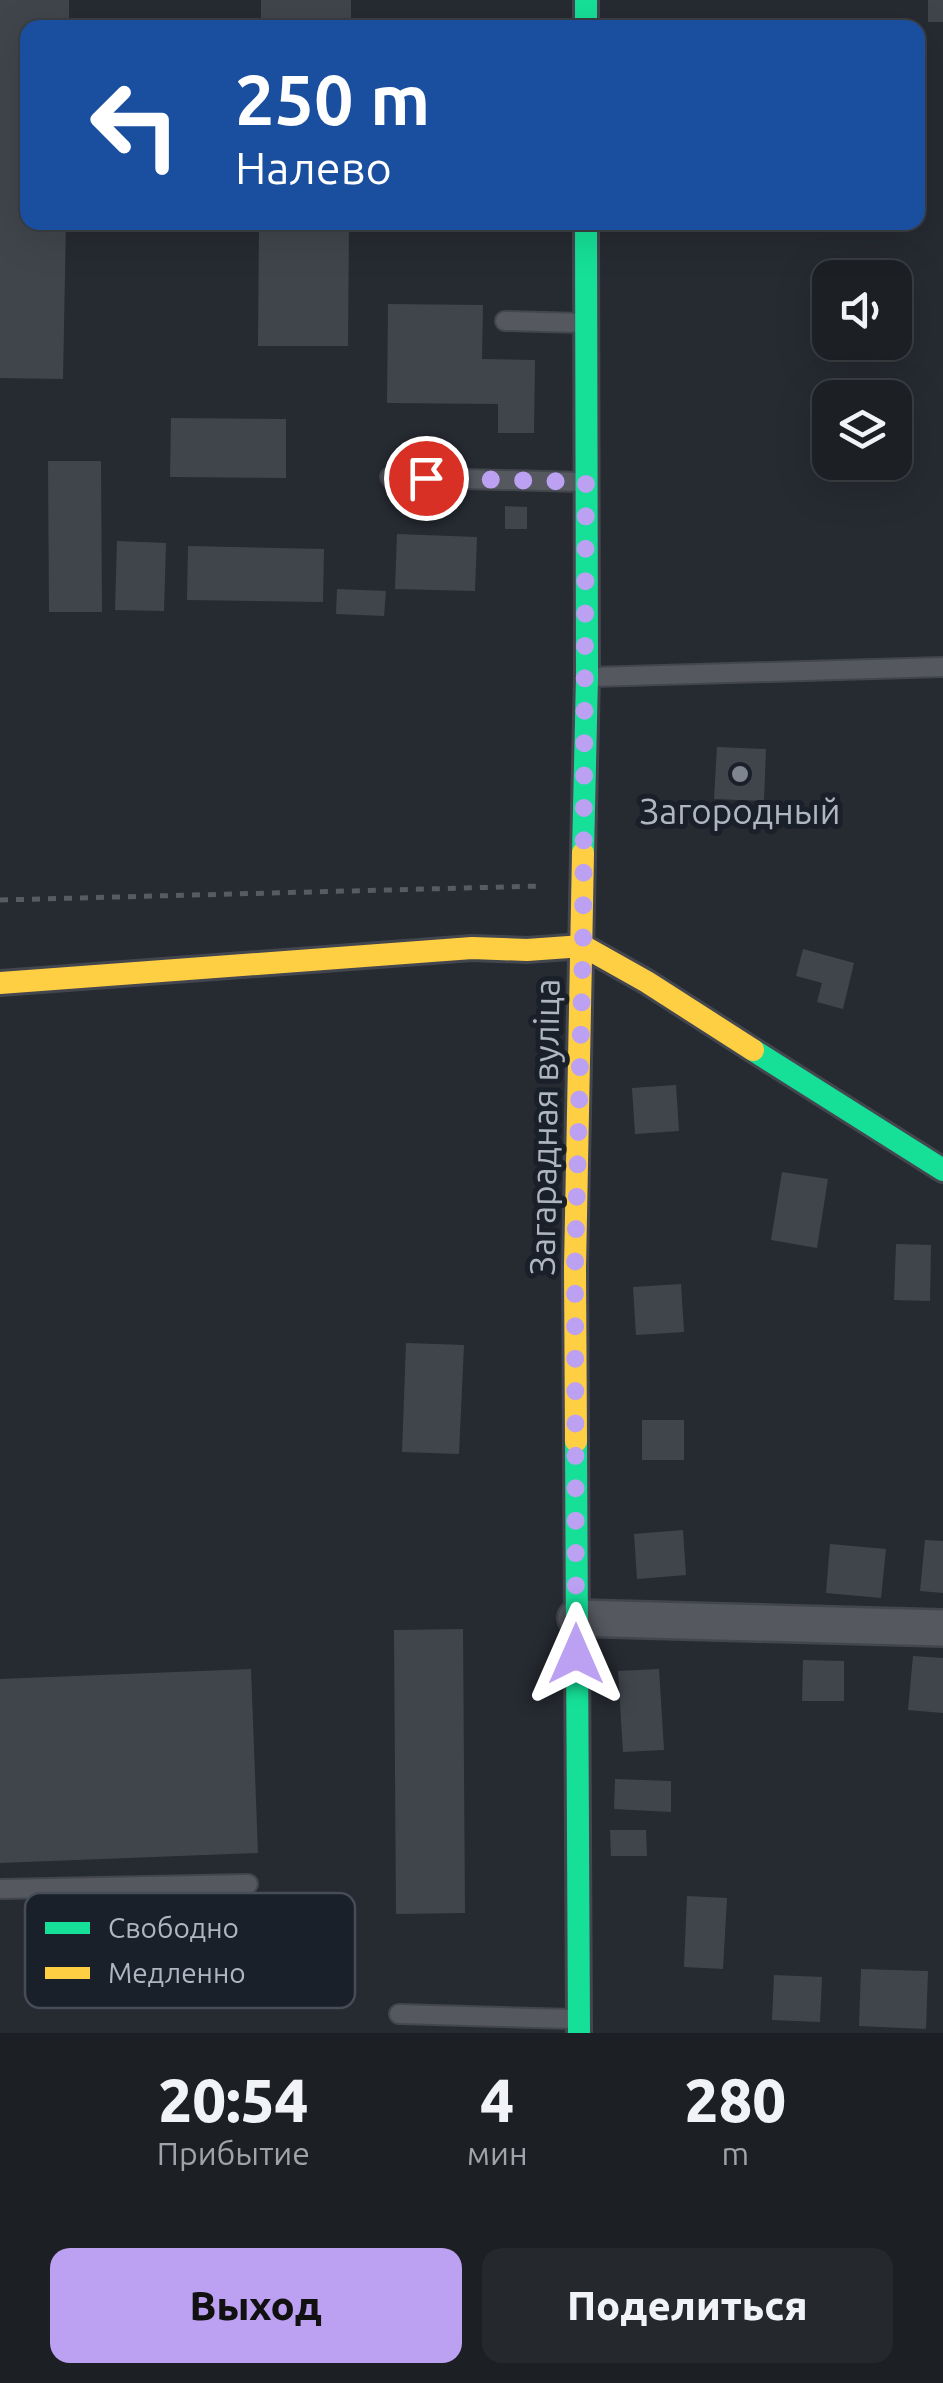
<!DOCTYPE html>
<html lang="ru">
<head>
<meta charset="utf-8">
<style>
  :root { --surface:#1c2025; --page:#25282d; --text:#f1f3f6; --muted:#a0a3a7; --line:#3a3e42; --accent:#bca0f2 }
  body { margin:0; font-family:Ubuntu,sans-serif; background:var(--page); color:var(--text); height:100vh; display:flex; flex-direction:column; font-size:38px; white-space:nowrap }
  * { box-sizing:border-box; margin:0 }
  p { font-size:32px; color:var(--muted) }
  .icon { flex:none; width:55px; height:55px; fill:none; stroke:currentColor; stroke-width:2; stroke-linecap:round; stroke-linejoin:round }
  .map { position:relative; height:2033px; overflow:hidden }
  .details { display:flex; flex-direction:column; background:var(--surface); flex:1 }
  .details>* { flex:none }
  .banner { position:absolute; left:20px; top:20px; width:905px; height:210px; border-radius:20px; box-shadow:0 10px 40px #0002,0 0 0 2px var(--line); background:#1a4fa0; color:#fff; overflow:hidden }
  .buttons { position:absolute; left:812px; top:260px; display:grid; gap:20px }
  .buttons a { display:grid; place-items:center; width:100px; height:100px; border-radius:20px; background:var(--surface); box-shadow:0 10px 40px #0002,0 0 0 2px var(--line); font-size:50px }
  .pin { position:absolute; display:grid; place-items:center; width:85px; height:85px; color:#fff; margin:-42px; border:5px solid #fff; border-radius:50%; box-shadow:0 2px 10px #0007 }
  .me { position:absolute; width:110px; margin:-55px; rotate:0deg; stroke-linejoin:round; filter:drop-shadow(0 0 8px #0008) }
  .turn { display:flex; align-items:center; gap:35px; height:210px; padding:0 50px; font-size:45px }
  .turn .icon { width:130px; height:130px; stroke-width:2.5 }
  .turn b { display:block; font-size:70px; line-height:85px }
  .eta { display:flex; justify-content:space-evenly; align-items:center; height:170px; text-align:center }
  .eta b { font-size:60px; font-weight:800; line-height:70px }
  .action { display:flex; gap:20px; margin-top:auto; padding:20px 50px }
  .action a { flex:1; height:115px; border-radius:20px; background:var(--accent); color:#111; font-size:40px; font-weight:800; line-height:115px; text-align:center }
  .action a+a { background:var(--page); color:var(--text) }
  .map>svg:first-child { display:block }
  .building { fill:#40454c }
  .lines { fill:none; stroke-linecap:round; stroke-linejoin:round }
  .lane-casing { stroke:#43464e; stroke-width:22 }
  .street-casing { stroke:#43464e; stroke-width:40 }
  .fast-casing { stroke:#43464e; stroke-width:28 }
  .slow-casing { stroke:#43464e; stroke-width:28 }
  .path { stroke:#575c60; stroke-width:5; stroke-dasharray:8 8; stroke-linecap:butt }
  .lane { stroke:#55585f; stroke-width:18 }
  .street { stroke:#55585f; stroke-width:35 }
  .fast { stroke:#16e098; stroke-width:22 }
  .slow { stroke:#ffcf43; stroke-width:22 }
  .route { stroke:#bca0f2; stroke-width:18; stroke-dasharray:0 32.4 }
  .poi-dot { fill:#7f858f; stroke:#1a202a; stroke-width:4 }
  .labels { text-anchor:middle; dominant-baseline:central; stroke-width:10; stroke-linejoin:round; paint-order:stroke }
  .poi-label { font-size:35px; fill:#afb6c2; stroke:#1a202a }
  .street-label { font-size:35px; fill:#afb6c2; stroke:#1a202a }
  .key { fill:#1a202a; stroke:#474d58; stroke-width:2.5 }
  .key-label { font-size:28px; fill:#afb6c2 }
</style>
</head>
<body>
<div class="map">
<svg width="943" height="2033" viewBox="0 0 943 2033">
  <rect width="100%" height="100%" fill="#262a31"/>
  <g class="building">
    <polygon points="0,0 69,0 69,28 28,28 28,222 66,222 63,379 0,378"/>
    <rect x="261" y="0" width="90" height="28"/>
    <rect x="928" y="0" width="15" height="22"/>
    <polygon points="259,222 349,222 348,346 258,346"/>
    <polygon points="388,304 483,305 482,359 535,360 534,433 498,433 498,404 387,403"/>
    <polygon points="171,418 286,419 286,478 170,477"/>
    <polygon points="48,461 101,461 102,612 49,612"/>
    <polygon points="505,506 527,507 527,529 505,529"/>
    <polygon points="397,534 477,537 475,591 395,589"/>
    <polygon points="117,541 166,543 164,611 115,610"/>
    <polygon points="188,546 324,549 323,602 187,600"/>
    <polygon points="337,589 386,591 384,616 336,614"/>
    <polygon points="717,747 766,749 764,801 714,799"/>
    <polygon points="803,949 854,963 843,1009 817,1002 822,983 796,976"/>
    <polygon points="676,1085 679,1131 635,1134 632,1088"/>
    <polygon points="782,1172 828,1179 817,1248 771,1240"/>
    <polygon points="896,1244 931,1245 930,1301 894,1300"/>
    <polygon points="681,1284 684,1332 636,1335 633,1287"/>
    <polygon points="406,1343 464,1345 459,1454 402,1452"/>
    <rect x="642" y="1420" width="42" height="40"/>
    <polygon points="683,1530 686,1575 637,1579 634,1534"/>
    <polygon points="925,1540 943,1541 943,1593 920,1591"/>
    <polygon points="830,1544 886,1549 881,1598 826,1593"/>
    <polygon points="463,1629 465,1913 396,1914 394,1630"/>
    <polygon points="913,1656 943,1658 943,1713 908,1710"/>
    <polygon points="803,1660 844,1661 844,1701 802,1701"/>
    <polygon points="251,1669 258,1853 0,1863 0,1679"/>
    <polygon points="659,1669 664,1750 623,1752 618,1671"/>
    <polygon points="615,1779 671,1781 671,1812 614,1809"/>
    <polygon points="610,1830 646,1830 647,1856 611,1856"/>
    <polygon points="687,1896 727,1898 723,1969 684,1967"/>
    <polygon points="861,1969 928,1971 926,2029 859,2026"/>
    <polygon points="774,1975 822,1977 820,2022 772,2020"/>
  </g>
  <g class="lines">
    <g class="lane-casing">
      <g id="lane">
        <polyline points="505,321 581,323"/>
        <polyline points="390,477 581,482"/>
        <polyline points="592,677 943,667"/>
        <polyline points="0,1889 248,1884"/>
        <polyline points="399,2014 573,2019"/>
      </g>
    </g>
    <g class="street-casing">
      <polyline id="street" points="576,1618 943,1628"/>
    </g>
    <g class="fast-casing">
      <g id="fast">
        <polyline points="586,0 586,28"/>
        <polyline points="583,853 587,677 586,222"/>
        <polyline points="753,1050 943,1170"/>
        <polyline points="576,1441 579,2033"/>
      </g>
    </g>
    <g class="slow-casing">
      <g id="slow">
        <polyline points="0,983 472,948 527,950 583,946 647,982 753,1050"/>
        <polyline points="576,1441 575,1268 583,853"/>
      </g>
    </g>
    <polyline class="path" points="0,900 542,886"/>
    <use href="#lane" class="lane"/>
    <use href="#street" class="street"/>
    <use href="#fast" class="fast"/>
    <use href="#slow" class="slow"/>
  </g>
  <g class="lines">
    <polyline class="route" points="426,478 586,482 583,946 575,1268 576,1654"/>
  </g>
  <circle class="poi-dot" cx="740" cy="774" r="10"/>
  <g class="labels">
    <g class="poi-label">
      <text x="740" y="811">Загородный</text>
    </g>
    <g class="street-label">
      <text transform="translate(544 1127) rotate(-89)">Загарадная вуліца</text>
    </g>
  </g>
  <rect x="25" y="1893" width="330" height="115" rx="15" class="key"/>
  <rect x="45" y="1922" width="45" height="12" fill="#16e098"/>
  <rect x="45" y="1967" width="45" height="12" fill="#ffcf43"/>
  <g class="key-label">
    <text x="108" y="1938">Свободно</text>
    <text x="108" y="1983">Медленно</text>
  </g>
</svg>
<div class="buttons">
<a><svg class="icon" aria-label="sound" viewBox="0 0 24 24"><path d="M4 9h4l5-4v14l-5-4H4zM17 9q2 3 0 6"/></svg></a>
<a><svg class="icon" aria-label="layers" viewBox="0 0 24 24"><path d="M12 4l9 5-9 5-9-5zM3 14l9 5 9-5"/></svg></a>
</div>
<div class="pin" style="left:426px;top:478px;background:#d93025"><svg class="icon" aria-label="arrive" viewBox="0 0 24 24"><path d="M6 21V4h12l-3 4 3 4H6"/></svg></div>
<svg class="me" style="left:576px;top:1654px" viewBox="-20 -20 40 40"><path d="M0-17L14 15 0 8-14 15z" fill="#bca0f2" stroke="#fff" stroke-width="4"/></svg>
<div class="banner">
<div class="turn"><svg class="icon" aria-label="left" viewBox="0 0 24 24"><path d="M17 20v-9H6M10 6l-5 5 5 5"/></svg><div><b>250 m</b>Налево</div></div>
</div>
</div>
<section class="details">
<div class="eta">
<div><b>20:54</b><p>Прибытие</p></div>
<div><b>4</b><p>мин</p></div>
<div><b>280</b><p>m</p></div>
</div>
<div class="action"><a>Выход</a><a>Поделиться</a></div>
</section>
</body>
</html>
